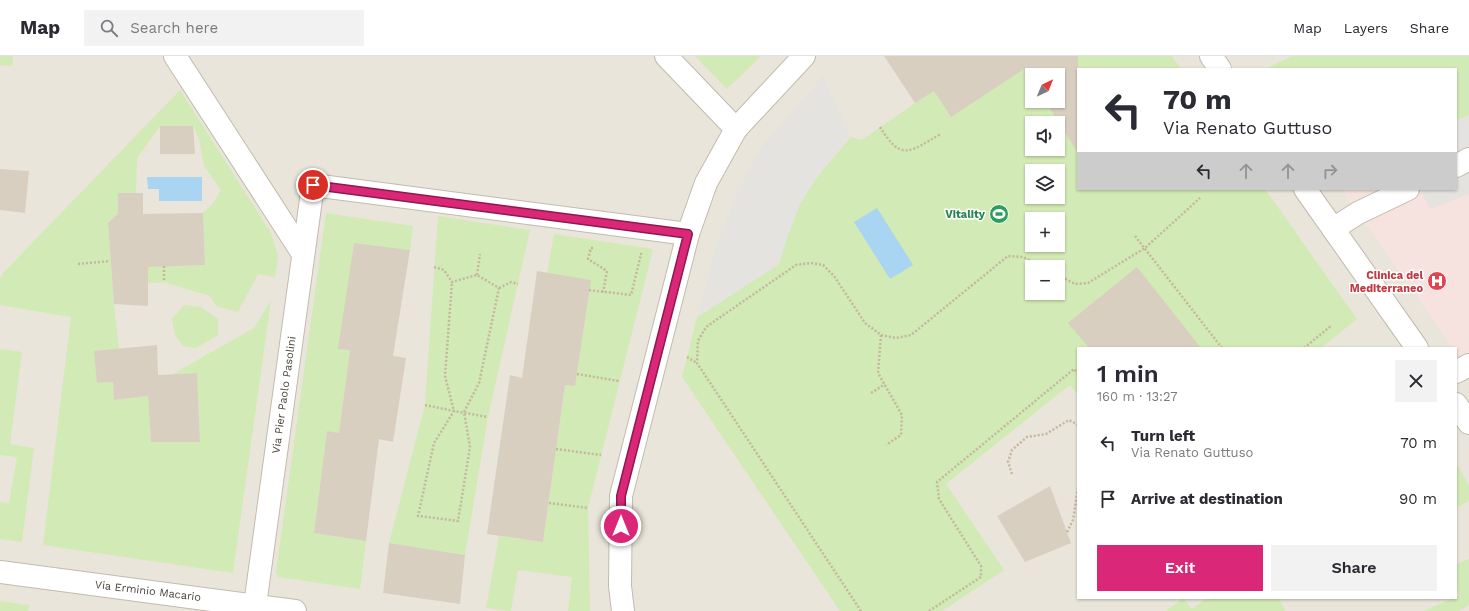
<!DOCTYPE html>
<html lang="en">
<head>
<meta charset="utf-8">
<style>
  :root { --surface:#fff; --page:#f2f2f3; --text:#2b2b33; --muted:#7c7c81; --line:#e1e1e2; --accent:#db2777 }
  body { margin:0; font-family:"Work Sans",sans-serif; background:var(--page); color:var(--text); height:100vh; display:flex; flex-direction:column; font-size:15px; white-space:nowrap }
  * { box-sizing:border-box; margin:0 }
  p { font-size:13px; color:var(--muted) }
  .icon { flex:none; width:22px; height:22px; fill:none; stroke:currentColor; stroke-width:2; stroke-linecap:round; stroke-linejoin:round }
  .map { position:relative; flex:1; overflow:hidden }
  .panel { position:absolute; left:1077px; top:291px; width:380px; height:252px; display:flex; flex-direction:column; background:var(--surface); border-radius:0px; box-shadow:0 1px 3px #0004 }
  .panel>* { flex:none }
  .hud { position:absolute; left:1077px; top:12px; width:380px; height:122px; border-radius:0px; box-shadow:0 1px 3px #0004; background:#fff; color:var(--text); overflow:hidden }
  .needle { width:26px; rotate:43deg }
  .tools { position:absolute; left:1025px; top:12px; display:grid; gap:8px }
  .tools a { display:grid; place-items:center; width:40px; height:40px; border-radius:0px; background:var(--surface); box-shadow:0 1px 3px #0004; font-size:20px }
  .pin { position:absolute; display:grid; place-items:center; width:34px; height:34px; color:#fff; margin:-17px; border:2px solid #fff; border-radius:50%; box-shadow:0 1px 4px #0007 }
  .me { position:absolute; width:44px; margin:-22px; rotate:0deg; stroke-linejoin:round; filter:drop-shadow(0 0 3px #0008) }
  .turn { display:flex; align-items:center; gap:14px; height:84px; padding:0 20px; font-size:18px }
  .turn .icon { width:52px; height:52px; stroke-width:2.5 }
  .turn b { display:block; font-size:28px; line-height:34px }
  .lanes { display:flex; align-items:center; height:38px; padding:0 20px; background:#0003; justify-content:center; gap:20px; direction:ltr }
  .lanes .off { opacity:.35 }
  .round { display:grid; place-items:center; flex:none; width:42px; height:42px; border-radius:0px; background:var(--page) }
  .summary { display:flex; align-items:center; justify-content:space-between; height:68px; padding:0 20px }
  h1 { font-size:24px; font-weight:600; line-height:30px }
  .primary-button { display:flex; gap:8px; margin-top:auto; padding:8px 20px }
  .primary-button a { flex:1; height:46px; border-radius:0px; background:var(--accent); color:#fff; font-size:16px; font-weight:600; line-height:46px; text-align:center }
  .primary-button a+a { background:var(--page); color:var(--text) }
  ul { padding:0; list-style:none }
  li { display:flex; align-items:center; gap:12px; height:56px; padding:0 20px }
  li div { flex:1 }
  li b { display:block; font-size:15px }
  li em { font-style:normal }
  header { display:flex; align-items:center; gap:24px; box-sizing:border-box; height:56px; padding:0 20px; background:var(--surface); border-bottom:1px solid var(--line) }
  header strong { font-size:19px }
  nav { display:flex; gap:22px; margin-inline-start:auto; font-size:14px }
  .search { width:280px; height:36px; background:var(--page); display:flex; align-items:center; gap:10px; box-sizing:border-box; padding:0 14px; border-radius:0px; color:var(--muted); font-size:15px }
  .map>svg:first-child { display:block }
  .residential { fill:#eae5da; fill-rule:evenodd }
  .medical { fill:#f6e3e0 }
  .green { fill:#d2eab5; fill-rule:evenodd }
  .parking { fill:#e5e3e0 }
  .water { fill:#a9d4f2 }
  .building { fill:#d8cfc1 }
  .lines { fill:none; stroke-linecap:round; stroke-linejoin:round }
  .minor-casing { stroke:#c2bbae; stroke-width:24 }
  .path { stroke:#c4b79f; stroke-width:2.5; stroke-dasharray:2 2; stroke-linecap:butt }
  .minor { stroke:#fff; stroke-width:22 }
  .route-casing { stroke:#8e194d; stroke-width:10 }
  .route { stroke:#db2777; stroke-width:7 }
  .labels { text-anchor:middle; dominant-baseline:central; stroke-width:3; stroke-linejoin:round; paint-order:stroke }
  .leisure-label { font-size:11px; font-weight:bold; fill:#27864d; stroke:#fff; text-anchor:end }
  .health-label { font-size:11px; font-weight:bold; fill:#be3a42; stroke:#fff; text-anchor:end }
  .street-label { font-size:11px; fill:#4b4439; stroke:#fff }
</style>
</head>
<body>
<header>
<strong>Map</strong>
<div class="search"><svg class="icon" aria-label="search" viewBox="0 0 24 24"><circle cx="10" cy="10" r="6"/><path d="M15 15l6 6"/></svg>Search here</div>
<nav><a>Map</a><a>Layers</a><a>Share</a></nav>
</header>
<div class="map">
<svg width="1469" height="555" viewBox="0 0 1469 555">
  <rect width="100%" height="100%" fill="#f6f3ec"/>
  <path class="residential" d="M0 0H1469V555H0ZM1078 13H1456V133H1078ZM1032 19H1058V45H1032ZM1032 67H1058V93H1032ZM1032 115H1058V141H1032ZM1032 163H1058V189H1032ZM1032 211H1058V237H1032ZM1078 292H1456V542H1078Z"/>
  <polygon class="medical" points="1469,59 1469,314 1456,296 1456,292 1453,292 1341,133 1456,133 1456,65"/>
  <g class="green">
    <polygon points="0,0 13,0 12,10 0,9"/>
    <polygon points="695,0 761,0 727,33"/>
    <path d="M987 0H1172L1181 13H1078V133H1265L1357 263 1321 292H1078V339L1070 329 946 428 1004 514 942 555H840L682 321 697 261 779 208C785 188 790 164 800 147 814 122 833 102 851 81L862 84 915 47ZM1032 19H1058V45H1032ZM1032 67H1058V93H1032ZM1032 115H1058V141H1032ZM1032 163H1058V189H1032ZM1032 211H1058V237H1032Z"/>
    <polygon points="1292,0 1469,0 1469,59 1456,65 1456,13 1265,13"/>
    <polygon points="180,34 271,177 278,200 275,221 258,218 238,256 216,250 210,240 164,226 148,227 148,210 205,209 203,157 213,147 221,134 204,110 199,83 193,70 160,70 137,102 136,137 118,137 118,158 108,167 114,248 119,293 97,327 113,326 114,344 148,340 151,386 200,386 197,317 173,318 254,272 271,244 233,517 43,489 71,261 0,249 0,222 4,216"/>
    <polygon points="326,157 413,170 410,194 354,187 339,293 350,294 339,377 327,375 314,477 366,485 360,533 278,521 276,516"/>
    <polygon points="438,160 530,174 488,361 465,499 389,487 425,349"/>
    <polygon points="554,178 653,193 588,452 590,555 568,555 572,521 518,514 511,555 486,552 499,480 543,486 565,329 575,330 547,217"/>
    <polygon points="184,249 201,251 218,263 218,279 196,292 183,290 175,279 172,263"/>
    <polygon points="0,293 22,296 10,388 34,392 22,486 0,483 0,446 9,447 17,401 0,399"/>
    <polygon points="1456,406 1469,430 1469,445 1456,452"/>
    <polygon points="1469,503 1469,549 1459,555 1423,555 1459,540 1456,530 1456,508"/>
    <polygon points="1183,542 1192,553 1207,542 1279,542 1285,555 1166,555"/>
    <polygon points="0,545 29,549 28,555 0,555"/>
  </g>
  <g class="parking">
    <polygon points="823,20 851,81 822,113 800,148 786,184 779,208 697,261 713,200 738,135 762,90"/>
    <polygon points="1469,59 1469,138 1430,153 1420,133 1456,133 1456,65"/>
  </g>
  <g class="water">
    <polygon points="147,121 202,121 202,145 159,145 159,133 148,133"/>
    <polygon points="877,152 913,209 890,223 854,166"/>
  </g>
  <g class="building">
    <polygon points="884,0 1078,0 1078,97 1045,45 1058,45 1058,19 1032,19 1032,25 1024,13 951,61 934,35 915,47"/>
    <polygon points="160,70 193,70 195,98 160,98"/>
    <polygon points="0,113 29,115 25,157 0,154"/>
    <polygon points="118,137 143,137 143,158 203,157 205,209 148,211 148,250 114,248 108,167 118,158"/>
    <polygon points="354,187 410,194 393,300 406,302 393,386 379,383 366,485 314,477 327,375 339,377 350,294 338,293"/>
    <polygon points="1137,211 1201,292 1089,292 1068,267"/>
    <polygon points="537,215 591,224 575,330 565,329 543,486 487,478 510,319 522,322"/>
    <polygon points="157,289 158,319 197,317 200,386 151,386 148,340 114,344 113,326 97,327 94,295"/>
    <polygon points="1050,430 1071,487 1025,506 997,460"/>
    <polygon points="389,487 465,499 460,548 383,537"/>
  </g>
  <g class="lines">
    <g class="minor-casing">
      <g id="minor">
        <polyline points="175,0 303,198"/>
        <polyline points="666,0 736,73"/>
        <polyline points="1211,0 1220,13"/>
        <polyline points="1456,110 1469,103"/>
        <polyline points="1305,133 1417,292"/>
        <polyline points="1333,173 1358,157 1408,133"/>
        <polyline points="1456,316 1469,309"/>
        <polyline points="1456,348 1469,367"/>
        <polyline points="0,516 295,555"/>
        <polyline points="255,549 313,129 688,178"/>
        <polyline points="623,555 620,530 621,440 688,178 706,127 736,73 804,0"/>
      </g>
    </g>
    <g class="path">
      <path d="M880 71C902 107 910 95 941 78"/>
      <polyline points="1135,180 1222,292"/>
      <polyline points="593,192 591,192 588,203 607,215 603,236"/>
      <polyline points="78,208 110,205"/>
      <polyline points="164,210 164,226"/>
      <polyline points="434,211 444,214 452,226 477,219 499,232 479,327 464,356 470,391 458,465 418,460 434,387 454,355 488,361"/>
      <polyline points="477,219 480,198"/>
      <polyline points="1058,219 1075,228 1088,227 1145,192 1200,142"/>
      <polyline points="499,232 511,226 518,228"/>
      <polyline points="589,234 631,239 641,198 640,198"/>
      <polyline points="881,279 878,317 902,359 901,379 886,389"/>
      <polyline points="1304,292 1332,269"/>
      <polyline points="687,301 697,307"/>
      <polyline points="577,318 619,325"/>
      <polyline points="871,337 885,328"/>
      <polyline points="425,349 454,355 445,320 452,226"/>
      <polyline points="556,393 601,399"/>
      <polyline points="1012,418 1008,406 1012,394 1027,381 1046,378 1069,364 1078,369"/>
      <polyline points="549,447 588,452"/>
      <polyline points="1067,476 1073,464 1078,432"/>
      <polyline points="861,555 697,307 698,285 706,271 796,209 811,207 823,209 834,220 865,267 881,279 896,282 911,279 1008,200 1023,201 1042,211"/>
      <polyline points="929,555 981,521 981,510 939,443 937,426 1074,313 1078,318"/>
    </g>
    <use href="#minor" class="minor"/>
  </g>
  <g class="lines">
    <g class="route-casing">
      <polyline id="route" points="313,129 688,178 621,440 621,470"/>
    </g>
    <use href="#route" class="route"/>
  </g>
  <defs>
    <g id="stadium-disc" transform="scale(1)"><circle r="9.5" fill="#2e9e5b" stroke="#fff"/><path d="M0-5a6.5 5 0 1 0 0 10a6.5 5 0 1 0 0-10ZM-3.5-1.8h7v3.6h-7Z" fill="#fff"/></g>
    <g id="hospital-disc" transform="scale(1)"><circle r="9.5" fill="#e0444e" stroke="#fff"/><path d="M-5-5h3v3.5h4V-5h3V5h-3V1.5h-4V5h-3Z" fill="#fff"/></g>
  </defs>
  <g fill-rule="evenodd">
    <use href="#stadium-disc" x="999" y="158"/>
    <use href="#hospital-disc" x="1437" y="225"/>
  </g>
  <g class="labels">
    <g class="leisure-label">
      <text x="985" y="158">Vitality</text>
    </g>
    <g class="health-label">
      <text x="1423" y="219">Clinica del<tspan x="1423" dy="13">Mediterraneo</tspan></text>
    </g>
    <g class="street-label">
      <text transform="translate(284 339) rotate(-82)">Via Pier Paolo Pasolini</text>
      <text transform="translate(148 535) rotate(7)">Via Erminio Macario</text>
    </g>
  </g>
</svg>
<div class="tools">
<a><svg class="needle" viewBox="-14 -14 28 28"><path d="M0-13l5 13h-10z" fill="#e53935"/><path d="M0 13l5-13h-10z" fill="#7c7c81"/></svg></a>
<a><svg class="icon" aria-label="sound" viewBox="0 0 24 24"><path d="M4 9h4l5-4v14l-5-4H4zM17 9q2 3 0 6"/></svg></a>
<a><svg class="icon" aria-label="layers" viewBox="0 0 24 24"><path d="M12 4l9 5-9 5-9-5zM3 14l9 5 9-5"/></svg></a>
<a>+</a>
<a>−</a>
</div>
<div class="pin" style="left:313px;top:129px;background:#d93025"><svg class="icon" aria-label="arrive" viewBox="0 0 24 24"><path d="M6 21V4h12l-3 4 3 4H6"/></svg></div>
<svg class="me" style="left:621px;top:470px" viewBox="-20 -20 40 40"><circle r="17" fill="#db2777" stroke="#fff" stroke-width="3"/><path d="M0-11L8 9 0 5-8 9z" fill="#fff"/></svg>
<div class="hud">
<div class="turn"><svg class="icon" aria-label="left" viewBox="0 0 24 24"><path d="M17 20v-9H6M10 6l-5 5 5 5"/></svg><div><b>70 m</b>Via Renato Guttuso</div></div>
<div class="lanes"><svg class="icon" aria-label="left" viewBox="0 0 24 24"><path d="M17 20v-9H6M10 6l-5 5 5 5"/></svg><svg class="icon off" aria-label="ahead" viewBox="0 0 24 24"><path d="M12 20V5M6 11l6-6 6 6"/></svg><svg class="icon off" aria-label="ahead" viewBox="0 0 24 24"><path d="M12 20V5M6 11l6-6 6 6"/></svg><svg class="icon off" aria-label="right" viewBox="0 0 24 24"><path d="M7 20v-9h11M14 6l5 5-5 5"/></svg></div>
</div>
<section class="panel">
<div class="summary"><div><h1>1 min</h1><p>160 m · 13:27</p></div><a class="round"><svg class="icon" aria-label="close" viewBox="0 0 24 24"><path d="M6 6l12 12M18 6L6 18"/></svg></a></div>
<ul>
<li><svg class="icon" aria-label="left" viewBox="0 0 24 24"><path d="M17 20v-9H6M10 6l-5 5 5 5"/></svg><div><b>Turn left</b><p>Via Renato Guttuso</p></div><em>70 m</em></li>
<li><svg class="icon" aria-label="arrive" viewBox="0 0 24 24"><path d="M6 21V4h12l-3 4 3 4H6"/></svg><div><b>Arrive at destination</b></div><em>90 m</em></li>
</ul>
<div class="primary-button"><a>Exit</a><a>Share</a></div>
</section>
</div>
</body>
</html>
